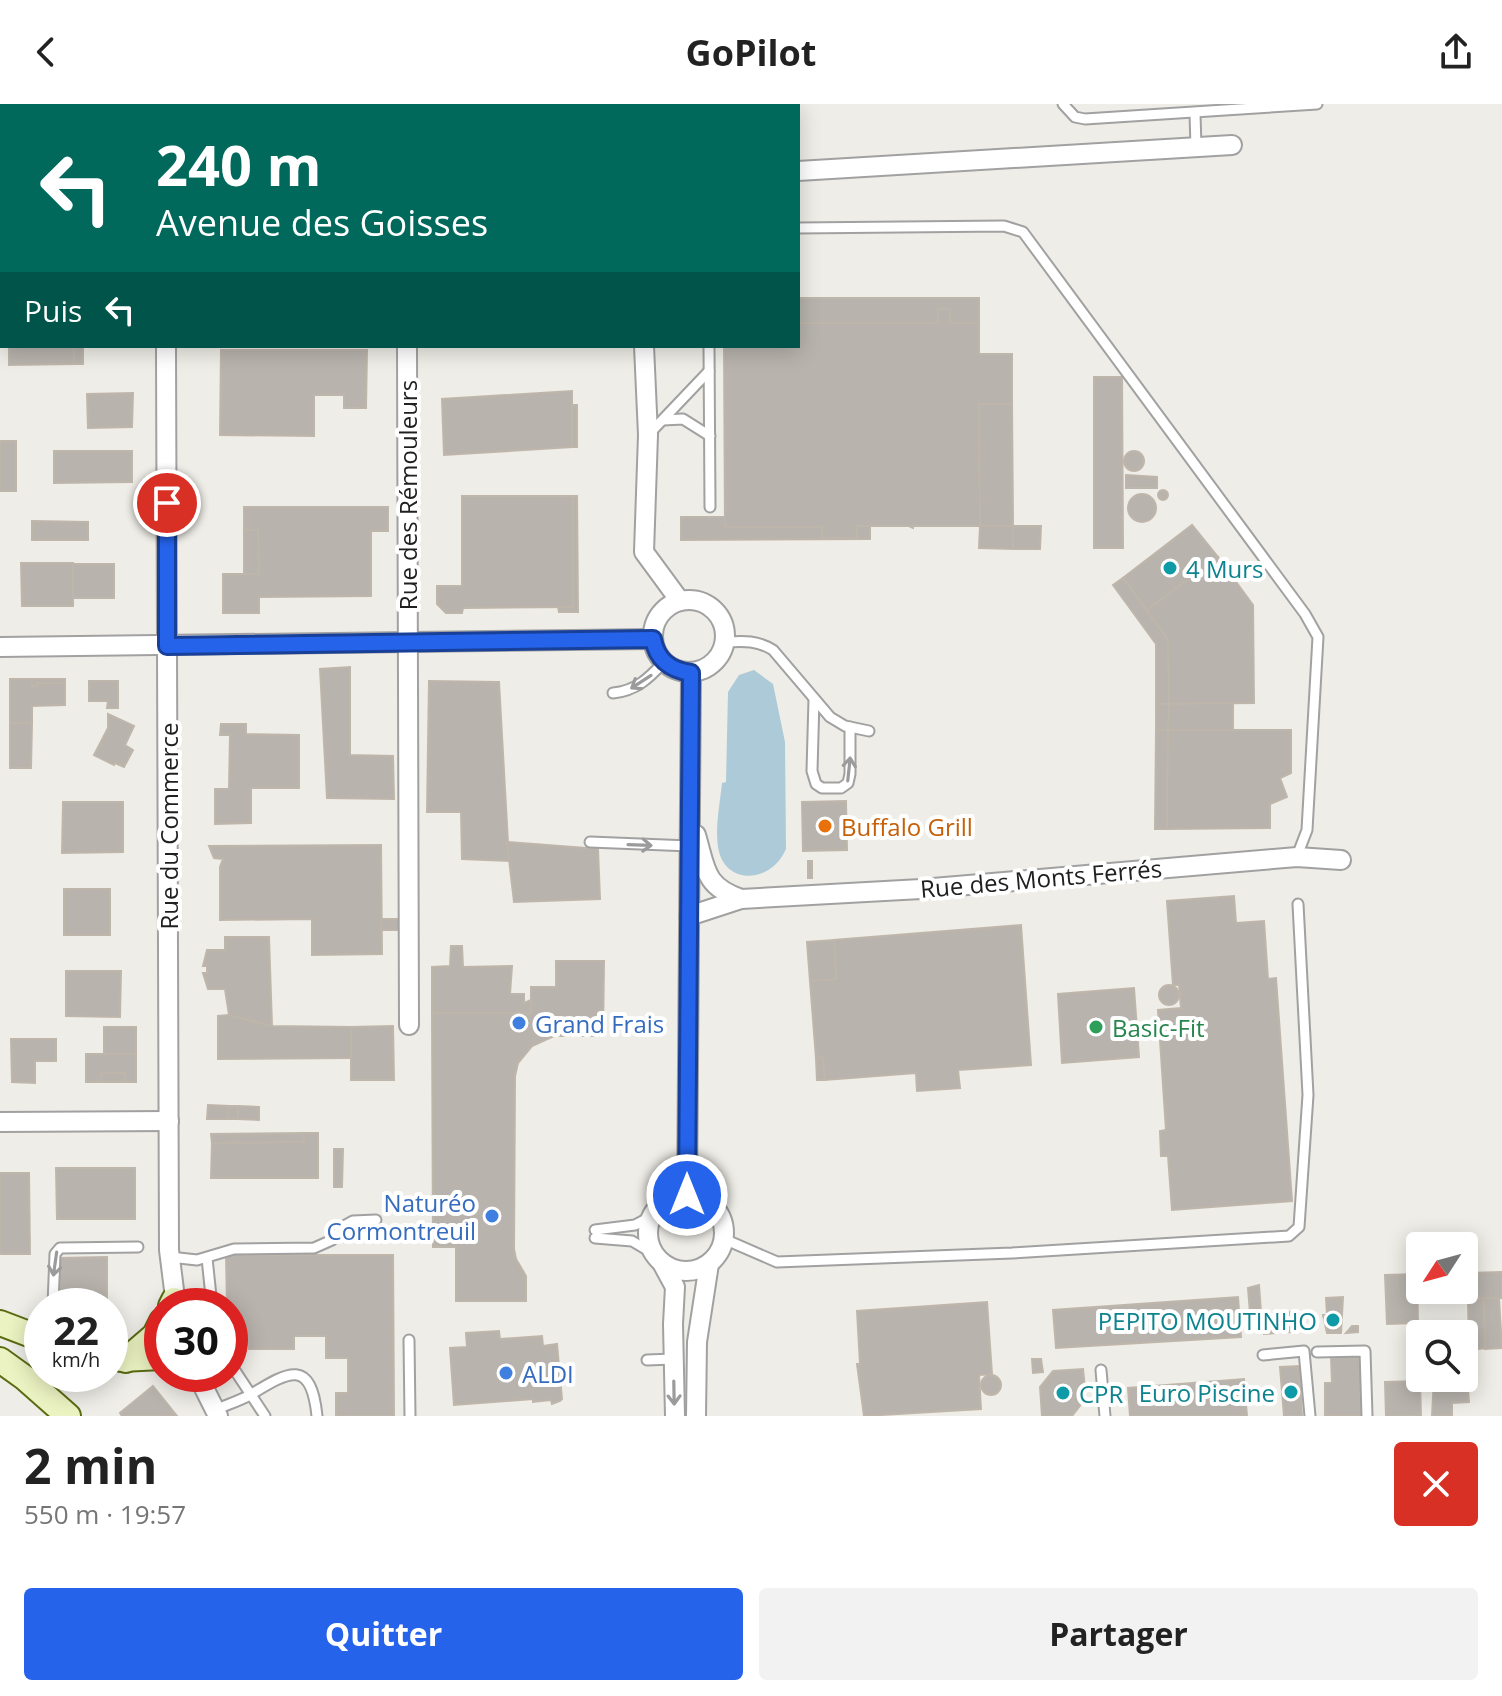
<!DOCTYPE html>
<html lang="fr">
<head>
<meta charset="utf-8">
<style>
  :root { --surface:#fff; --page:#f2f2f2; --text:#222; --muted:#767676; --accent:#2563eb }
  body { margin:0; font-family:"Open Sans",sans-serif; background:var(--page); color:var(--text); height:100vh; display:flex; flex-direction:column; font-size:30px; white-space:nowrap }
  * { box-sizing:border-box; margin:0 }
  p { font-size:26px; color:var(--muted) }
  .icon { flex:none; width:44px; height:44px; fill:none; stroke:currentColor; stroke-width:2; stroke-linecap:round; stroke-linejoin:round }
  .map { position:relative; height:1312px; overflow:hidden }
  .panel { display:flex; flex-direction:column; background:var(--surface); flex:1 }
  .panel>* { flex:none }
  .top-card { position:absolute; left:0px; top:0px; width:800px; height:244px; box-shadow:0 4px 20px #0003; background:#00695c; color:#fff; overflow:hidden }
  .needle { width:52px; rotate:234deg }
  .tools { position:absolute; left:1406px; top:1128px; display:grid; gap:16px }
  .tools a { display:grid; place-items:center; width:72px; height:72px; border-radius:8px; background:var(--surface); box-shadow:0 4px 20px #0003; font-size:40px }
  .speed { position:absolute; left:24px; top:1184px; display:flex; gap:16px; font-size:40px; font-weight:700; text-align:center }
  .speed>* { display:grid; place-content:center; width:104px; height:104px; border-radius:50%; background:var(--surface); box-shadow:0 4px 20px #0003; line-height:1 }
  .speed small { font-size:20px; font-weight:400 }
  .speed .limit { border:12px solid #d22; background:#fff; color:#111 }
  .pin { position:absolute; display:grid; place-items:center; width:68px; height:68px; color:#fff; margin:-34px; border:4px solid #fff; border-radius:50%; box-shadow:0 2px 8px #0007 }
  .me { position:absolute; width:88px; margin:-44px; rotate:0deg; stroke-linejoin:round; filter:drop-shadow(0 0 6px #0008) }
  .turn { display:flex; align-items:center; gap:28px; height:168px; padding:0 24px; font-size:36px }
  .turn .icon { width:104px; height:104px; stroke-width:2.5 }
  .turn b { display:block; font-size:56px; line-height:68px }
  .then { display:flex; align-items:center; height:76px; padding:0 24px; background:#0003; gap:16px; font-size:30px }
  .round { display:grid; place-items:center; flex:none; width:84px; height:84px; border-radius:8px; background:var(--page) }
  .headline { display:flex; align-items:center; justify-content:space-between; height:136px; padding:0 24px }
  h1 { font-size:48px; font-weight:700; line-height:60px }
  .primary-button { display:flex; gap:16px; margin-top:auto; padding:16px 24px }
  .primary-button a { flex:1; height:92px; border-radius:8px; background:var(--accent); color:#fff; font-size:32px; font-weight:700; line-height:92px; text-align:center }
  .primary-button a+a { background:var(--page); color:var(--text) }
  header { display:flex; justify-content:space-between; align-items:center; height:104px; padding:0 24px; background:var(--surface); font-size:36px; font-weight:700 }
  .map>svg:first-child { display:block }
  .water { fill:#adcad8 }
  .building { fill:#b8b3ad; stroke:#bfb6ab; stroke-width:2 }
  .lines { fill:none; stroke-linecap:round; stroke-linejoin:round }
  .lane-casing { stroke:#a1a1a1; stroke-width:13 }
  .street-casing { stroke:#a1a1a1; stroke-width:22 }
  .secondary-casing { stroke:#5a6c12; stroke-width:28 }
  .lane { stroke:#fff; stroke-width:9 }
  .street { stroke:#fff; stroke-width:18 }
  .secondary { stroke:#ecf3c2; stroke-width:24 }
  .oneway { stroke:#9b9b9b }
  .route-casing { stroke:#184099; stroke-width:20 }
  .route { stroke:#2563eb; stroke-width:14 }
  .culture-dot { fill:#0f9aa8; stroke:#fff; stroke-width:3 }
  .food-dot { fill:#e8710a; stroke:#fff; stroke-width:3 }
  .shop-dot { fill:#3f7fe0; stroke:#fff; stroke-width:3 }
  .leisure-dot { fill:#2e9e5b; stroke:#fff; stroke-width:3 }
  .labels { text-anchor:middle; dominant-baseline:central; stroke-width:8; stroke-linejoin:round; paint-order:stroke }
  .street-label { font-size:24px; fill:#202020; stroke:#fff }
  .culture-label { font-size:24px; fill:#0d838f; stroke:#fff; text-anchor:start }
  .food-label { font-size:24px; fill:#c56008; stroke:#fff; text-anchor:start }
  .shop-label { font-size:24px; fill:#366cbe; stroke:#fff; text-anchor:start }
  .leisure-label { font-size:24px; fill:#27864d; stroke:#fff; text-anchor:start }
</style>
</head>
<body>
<header><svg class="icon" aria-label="back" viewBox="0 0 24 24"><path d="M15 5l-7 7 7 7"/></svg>GoPilot<svg class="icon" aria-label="share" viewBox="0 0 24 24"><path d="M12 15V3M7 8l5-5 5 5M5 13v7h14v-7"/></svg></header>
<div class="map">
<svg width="1502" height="1312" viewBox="0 0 1502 1312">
  <rect width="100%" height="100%" fill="#efede7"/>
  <path class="water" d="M754 566 773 580 785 638 786 745C771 780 724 782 718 743 715 723 720 699 722 679L726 678 728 588 739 571Z"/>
  <g class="building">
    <rect x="449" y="0" width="34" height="2"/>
    <polygon points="798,194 979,194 979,219 950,219 950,205 938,205 938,219 798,219"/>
    <polygon points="938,205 950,205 950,219 979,219 979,250 1012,250 1012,300 979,300 980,422 913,422 913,424 909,422 857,422 857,434 822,434 822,423 725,423 724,242 798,242 798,219 938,219"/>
    <polygon points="9,242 74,242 74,260 9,261"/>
    <rect x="74" y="242" width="9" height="18"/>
    <polygon points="221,246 367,246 366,304 344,304 344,291 314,291 314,332 220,331"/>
    <polygon points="1094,273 1122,273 1123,444 1094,444"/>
    <polygon points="572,287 572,343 444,351 442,295"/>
    <polygon points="133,289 132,323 88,324 87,290"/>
    <polygon points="979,300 1012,300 1013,422 980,422"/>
    <rect x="572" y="301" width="5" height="42"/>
    <rect x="0" y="337" width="16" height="50"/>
    <polygon points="54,347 132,347 132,378 54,379"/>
    <circle cx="1134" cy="357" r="10"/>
    <polygon points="1126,371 1157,373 1157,384 1126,384"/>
    <circle cx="1163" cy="391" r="5"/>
    <circle cx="1142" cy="404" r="14"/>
    <polygon points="462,392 573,392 573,503 463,504 462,509 446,509 437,500 437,482 462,482"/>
    <polygon points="573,392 577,392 578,508 559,508 558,503 573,503"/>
    <polygon points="244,403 388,403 388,427 371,427 371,492 259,493 259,509 223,509 223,470 259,470 258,426 244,426"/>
    <polygon points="681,413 725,413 725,423 822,423 822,434 857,434 857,422 870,422 870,435 681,436"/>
    <polygon points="32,417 88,418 88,436 32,436"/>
    <polygon points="1192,421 1218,453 1147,506 1123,474"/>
    <polygon points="980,422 1013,422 1013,445 979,444"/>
    <polygon points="1013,422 1041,422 1040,445 1013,445"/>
    <polygon points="244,426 258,426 259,470 244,470"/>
    <polygon points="1218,453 1253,501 1254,599 1169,600 1168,536 1147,506"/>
    <polygon points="21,459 73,459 73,502 22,502"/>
    <rect x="73" y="460" width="41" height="34"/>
    <polygon points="1123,474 1168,536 1169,600 1156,600 1156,540 1113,481"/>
    <polygon points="350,563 350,651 393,652 394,695 327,694 320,565"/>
    <polygon points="10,575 31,575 32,582 37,582 38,579 65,579 65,601 32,602 32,619 10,619"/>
    <polygon points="31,575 65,575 65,579 38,579 37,582 32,582"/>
    <polygon points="89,577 118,577 118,604 107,604 108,597 89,597"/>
    <polygon points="429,577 499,578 509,757 462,755 461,708 427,708"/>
    <polygon points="1233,599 1233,627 1168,626 1169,600"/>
    <polygon points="1156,600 1169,600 1168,626 1156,627"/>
    <polygon points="108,610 134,622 125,641 133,646 124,663 115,659 114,661 94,651 108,624"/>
    <polygon points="10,619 32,619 31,664 10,664"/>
    <polygon points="221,620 246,620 246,630 299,631 299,684 251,684 251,719 215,720 215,685 229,685 230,631 220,631"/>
    <polygon points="1168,626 1167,725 1155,725 1156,627"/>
    <polygon points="1168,626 1291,626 1291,669 1280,674 1287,693 1270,700 1270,724 1167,725"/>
    <polygon points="846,697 847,746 803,747 802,698"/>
    <polygon points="63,698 123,698 123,748 62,749"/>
    <polygon points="507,738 598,745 600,795 514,798"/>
    <polygon points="381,741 382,850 312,851 312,815 220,816 220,763 223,755 214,754 209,742"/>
    <rect x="808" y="757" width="4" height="17"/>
    <rect x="64" y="785" width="46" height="46"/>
    <polygon points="1234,792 1236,819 1264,817 1268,875 1276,874 1292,1097 1172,1106 1168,1052 1161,1052 1160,1027 1166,1026 1158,906 1181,904 1179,881 1173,881 1167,797"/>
    <polygon points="382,815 403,815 403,826 381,826"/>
    <polygon points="1021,821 1031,961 958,966 960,984 917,987 916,969 825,976 823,953 816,954 810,877 836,875 834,836"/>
    <polygon points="225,833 269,833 272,922 229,911 225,885 208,885 203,869 207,869 207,862 203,862 207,846 225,846"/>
    <polygon points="834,836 836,875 810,877 807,838"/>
    <polygon points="451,842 462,842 463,863 512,862 510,890 524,890 524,899 531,896 531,909 432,909 432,863 450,862"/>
    <polygon points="556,857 604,857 603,932 554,932 532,942 518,959 515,972 514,1145 516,1155 526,1172 526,1197 456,1197 456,1143 433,1143 432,909 531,909 531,883 556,883"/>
    <polygon points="66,867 121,867 120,913 66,912"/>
    <circle cx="1169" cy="891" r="10"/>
    <polygon points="1134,884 1139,953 1062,959 1058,890"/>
    <polygon points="229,911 272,922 351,923 351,954 218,955 218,912"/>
    <polygon points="393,922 394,976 351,976 351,923"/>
    <rect x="104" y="923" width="32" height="27"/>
    <polygon points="11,935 56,935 56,957 35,957 35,979 12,978"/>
    <polygon points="86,950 136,950 136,978 125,978 125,969 101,969 101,978 86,978"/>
    <polygon points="823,953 825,976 817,976 816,954"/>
    <rect x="101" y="969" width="24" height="9"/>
    <polygon points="208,1001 229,1002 228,1015 207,1015"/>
    <polygon points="229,1002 238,1002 238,1015 228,1015"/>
    <polygon points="238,1002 259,1003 259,1016 238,1015"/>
    <polygon points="304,1029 318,1029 318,1074 211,1074 212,1039 304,1038"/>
    <polygon points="304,1029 304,1038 212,1039 211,1030"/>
    <polygon points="334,1045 343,1045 342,1083 334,1083"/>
    <polygon points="56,1064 135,1064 135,1115 57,1115"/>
    <polygon points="0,1069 29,1069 30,1150 0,1150"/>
    <polygon points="226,1151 393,1151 394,1312 336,1312 336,1289 348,1289 348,1254 326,1254 326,1232 294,1232 294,1245 249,1245 248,1232 230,1232 230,1202 227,1202"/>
    <polygon points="107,1153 107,1195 60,1195 60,1154"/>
    <polygon points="1502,1168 1502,1194 1468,1195 1468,1169"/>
    <polygon points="1417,1170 1418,1219 1387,1220 1385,1171"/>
    <polygon points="1259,1181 1261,1208 1250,1209 1248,1184"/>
    <polygon points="1238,1193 1241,1233 1056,1244 1053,1206"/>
    <polygon points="1343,1193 1341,1229 1327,1229 1323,1211 1327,1211 1326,1194"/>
    <polygon points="1483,1194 1486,1244 1469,1246 1468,1195"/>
    <polygon points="1484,1194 1499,1194 1502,1244 1485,1245"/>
    <polygon points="987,1198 992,1270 979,1271 981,1305 864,1312 857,1260 860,1260 857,1207"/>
    <polygon points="1290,1208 1291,1228 1264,1230 1263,1210"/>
    <polygon points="1352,1222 1358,1222 1358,1228 1346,1229"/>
    <polygon points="499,1227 500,1235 542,1232 543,1242 557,1240 562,1295 560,1297 552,1300 551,1296 533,1298 533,1295 454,1301 450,1244 467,1243 466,1229"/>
    <polygon points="1464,1231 1469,1298 1452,1299 1452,1311 1432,1312 1434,1274 1464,1274"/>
    <polygon points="1331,1253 1359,1253 1361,1312 1325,1311 1325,1279 1332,1279"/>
    <polygon points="1032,1255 1041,1255 1043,1268 1033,1269"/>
    <polygon points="1299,1262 1302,1312 1284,1312 1280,1263"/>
    <polygon points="1083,1265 1086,1294 1072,1312 1042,1312 1040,1283 1053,1267"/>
    <circle cx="991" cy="1281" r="10"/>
    <polygon points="1244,1275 1247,1312 1130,1312 1128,1284"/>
    <polygon points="1420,1277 1421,1312 1386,1312 1385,1278"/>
    <polygon points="153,1282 177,1312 122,1312 120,1309"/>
  </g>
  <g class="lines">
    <g class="lane-casing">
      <g id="lane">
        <polyline points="1063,0 1075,13 1085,15 1317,0"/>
        <polyline points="1195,10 1196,43"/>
        <polyline points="798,124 1004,122 1023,128 1305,510 1318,533 1307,726 1297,752"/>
        <polyline points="709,242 710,403"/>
        <polyline points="663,316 683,315 710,332"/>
        <polyline points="650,329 709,267"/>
        <path d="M725 538C744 537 757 536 773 546L830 613 845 622 869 627"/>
        <path d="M613 589C636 587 649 574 664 558"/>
        <polyline points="814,595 812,667 816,680 822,684 841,684 848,679 850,670 850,623"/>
        <polyline points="590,738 690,742"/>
        <polyline points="595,1126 635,1121 652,1112"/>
        <polyline points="595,1134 632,1137 654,1150"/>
        <polyline points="724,1135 777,1158 1012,1149 1289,1132 1299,1123 1308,991 1298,800"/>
        <polyline points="170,1153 197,1156 234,1145 314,1144 332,1136 344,1122 353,1117 376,1116"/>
        <polyline points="207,1154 212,1202"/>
        <polyline points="53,1201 55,1150 60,1144 138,1143"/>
        <polyline points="409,1236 410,1312"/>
        <polyline points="1317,1248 1365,1247 1367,1312"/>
        <polyline points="1263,1251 1304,1247 1310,1312"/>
        <polyline points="647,1256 673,1255"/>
        <polyline points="230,1259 265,1312"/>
        <polyline points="1101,1266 1105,1312"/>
        <path d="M215 1306C226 1301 239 1297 250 1291 288 1268 311 1253 317 1312"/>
      </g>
    </g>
    <g class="street-casing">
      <g id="street">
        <polyline points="165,0 165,2"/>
        <polyline points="406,0 406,2"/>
        <polyline points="640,2 640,0"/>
        <polyline points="798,67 1232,41"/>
        <polyline points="166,242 169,1146 176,1202"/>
        <polyline points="407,242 409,921"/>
        <polyline points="644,242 648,331 644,448 680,497"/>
        <circle cx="689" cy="532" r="36"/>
        <polyline points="0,543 653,535"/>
        <path d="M696 731C706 765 704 782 741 795"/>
        <polyline points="689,812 741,795 921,785 1297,753 1341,756"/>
        <polyline points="0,1018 169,1017"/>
        <polyline points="687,1091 691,569"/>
        <circle cx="686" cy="1129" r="38"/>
        <polyline points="662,1159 675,1183 673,1220 675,1312"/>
        <polyline points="197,1270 218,1312"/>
        <polyline points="696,1312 697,1238 709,1160"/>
      </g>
    </g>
    <g class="secondary-casing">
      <g id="secondary">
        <polyline points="171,1202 174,1196"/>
        <polyline points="0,1219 42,1235"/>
        <polyline points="121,1255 162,1253"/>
        <polyline points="0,1256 25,1274 68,1312"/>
        <polyline points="126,1256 155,1231 162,1217"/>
      </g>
    </g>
    <use href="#lane" class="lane"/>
    <use href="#street" class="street"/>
    <use href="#secondary" class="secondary"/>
  </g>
  <defs><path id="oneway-shaft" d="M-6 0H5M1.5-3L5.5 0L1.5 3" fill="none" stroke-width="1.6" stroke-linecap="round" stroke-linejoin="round" transform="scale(2)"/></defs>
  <g class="oneway">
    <use href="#oneway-shaft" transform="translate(641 578) rotate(147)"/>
    <use href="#oneway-shaft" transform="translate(849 665) rotate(-84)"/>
    <use href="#oneway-shaft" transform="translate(640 741) rotate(2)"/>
    <use href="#oneway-shaft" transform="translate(55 1160) rotate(98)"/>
    <use href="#oneway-shaft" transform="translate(674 1289) rotate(89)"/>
  </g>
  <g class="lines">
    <g class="route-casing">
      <path id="route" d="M167 399V542L653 535C657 556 670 566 691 569L687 1091"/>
    </g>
    <use href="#route" class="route"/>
  </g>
  <g class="culture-dot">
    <circle cx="1170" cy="464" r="8"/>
    <circle cx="1333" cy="1216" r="8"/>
    <circle cx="1291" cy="1288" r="8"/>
    <circle cx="1063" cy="1289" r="8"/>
  </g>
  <circle class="food-dot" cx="825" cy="722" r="8"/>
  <g class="shop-dot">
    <circle cx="519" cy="919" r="8"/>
    <circle cx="492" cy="1112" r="8"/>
    <circle cx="506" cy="1269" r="8"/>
  </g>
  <circle class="leisure-dot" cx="1096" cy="923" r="8"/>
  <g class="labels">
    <g class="street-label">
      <text transform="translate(407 391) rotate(-90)">Rue des Rémouleurs</text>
      <text transform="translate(168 722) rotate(-90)">Rue du Commerce</text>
      <text transform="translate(1041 774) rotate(-5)">Rue des Monts Ferrés</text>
    </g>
    <g class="culture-label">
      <text x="1186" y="464">4 Murs</text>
      <text x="1317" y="1216" text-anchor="end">PEPITO MOUTINHO</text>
      <text x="1275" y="1288" text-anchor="end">Euro Piscine</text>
      <text x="1079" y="1289">CPR</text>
    </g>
    <g class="food-label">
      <text x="841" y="722">Buffalo Grill</text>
    </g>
    <g class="shop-label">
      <text x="535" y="919">Grand Frais</text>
      <text x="476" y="1098" text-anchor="end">Naturéo<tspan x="476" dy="28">Cormontreuil</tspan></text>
      <text x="522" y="1269">ALDI</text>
    </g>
    <g class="leisure-label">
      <text x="1112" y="923">Basic-Fit</text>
    </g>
  </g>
</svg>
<div class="tools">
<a><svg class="needle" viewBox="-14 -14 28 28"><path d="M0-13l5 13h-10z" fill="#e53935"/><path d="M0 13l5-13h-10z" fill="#767676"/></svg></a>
<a><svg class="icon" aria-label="search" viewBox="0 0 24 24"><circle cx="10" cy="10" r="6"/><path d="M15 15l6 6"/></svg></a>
</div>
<div class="speed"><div>22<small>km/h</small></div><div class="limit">30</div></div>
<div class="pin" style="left:167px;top:399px;background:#d93025"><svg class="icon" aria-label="arrive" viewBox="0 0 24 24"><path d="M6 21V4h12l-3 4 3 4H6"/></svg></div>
<svg class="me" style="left:687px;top:1091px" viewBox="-20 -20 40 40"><circle r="17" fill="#2563eb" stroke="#fff" stroke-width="3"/><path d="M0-11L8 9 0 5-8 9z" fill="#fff"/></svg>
<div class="top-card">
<div class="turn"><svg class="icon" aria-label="left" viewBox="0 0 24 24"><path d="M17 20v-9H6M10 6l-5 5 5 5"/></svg><div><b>240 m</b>Avenue des Goisses</div></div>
<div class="then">Puis<svg class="icon" aria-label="left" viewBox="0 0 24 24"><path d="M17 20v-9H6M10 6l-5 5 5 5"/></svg></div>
</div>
</div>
<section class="panel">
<div class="headline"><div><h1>2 min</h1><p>550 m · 19:57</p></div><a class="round" style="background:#d93025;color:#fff"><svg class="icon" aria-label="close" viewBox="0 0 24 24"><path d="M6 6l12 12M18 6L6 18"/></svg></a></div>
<div class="primary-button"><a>Quitter</a><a>Partager</a></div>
</section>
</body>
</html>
